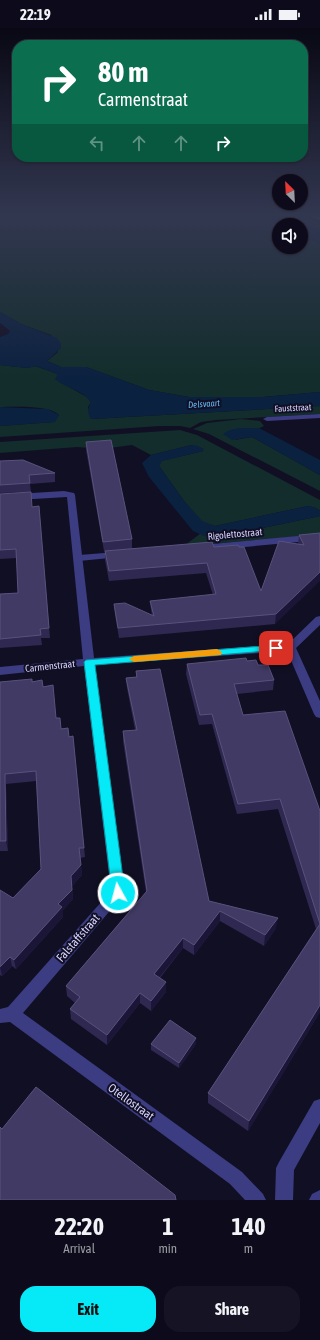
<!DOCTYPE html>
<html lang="en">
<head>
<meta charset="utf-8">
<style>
  :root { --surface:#0d0b1b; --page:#161424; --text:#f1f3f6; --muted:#9a9ba3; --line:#2d2b3a; --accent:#06e9f6 }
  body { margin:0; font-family:"Asap Condensed",sans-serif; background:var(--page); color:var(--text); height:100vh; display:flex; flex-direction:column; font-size:15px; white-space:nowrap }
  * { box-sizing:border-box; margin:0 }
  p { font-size:13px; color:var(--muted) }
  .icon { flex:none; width:22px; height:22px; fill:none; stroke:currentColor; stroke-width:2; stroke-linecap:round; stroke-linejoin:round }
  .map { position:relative; height:1172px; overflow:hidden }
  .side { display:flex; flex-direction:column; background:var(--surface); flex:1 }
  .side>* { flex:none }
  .hud { position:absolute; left:12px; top:12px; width:296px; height:122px; border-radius:16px; box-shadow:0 1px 3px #0004,0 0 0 1px var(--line); background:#0b6e4f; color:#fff; overflow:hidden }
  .needle { width:26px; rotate:336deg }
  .fabs { position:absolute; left:272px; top:146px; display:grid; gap:8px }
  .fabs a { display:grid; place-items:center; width:36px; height:36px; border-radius:50%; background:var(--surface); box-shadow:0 1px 3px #0004,0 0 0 1px var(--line); font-size:20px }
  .pin { position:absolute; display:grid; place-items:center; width:34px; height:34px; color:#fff; margin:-17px; border-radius:8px; box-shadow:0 2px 6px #0006 }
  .me { position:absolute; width:44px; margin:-22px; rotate:353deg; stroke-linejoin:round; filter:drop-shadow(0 0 3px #0008) }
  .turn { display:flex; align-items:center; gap:14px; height:84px; padding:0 20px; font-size:18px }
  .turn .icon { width:52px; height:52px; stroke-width:2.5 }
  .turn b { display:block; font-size:28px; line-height:34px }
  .lanes { display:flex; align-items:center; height:38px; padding:0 20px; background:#0003; justify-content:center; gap:20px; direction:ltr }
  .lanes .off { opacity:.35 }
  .eta { display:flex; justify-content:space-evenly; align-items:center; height:68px; text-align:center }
  .eta b { font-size:24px; font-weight:700; line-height:28px }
  .action { display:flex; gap:8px; margin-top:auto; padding:8px 20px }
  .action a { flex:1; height:46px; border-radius:16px; background:var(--accent); color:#111; font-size:16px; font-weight:700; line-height:46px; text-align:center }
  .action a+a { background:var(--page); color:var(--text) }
  .status { display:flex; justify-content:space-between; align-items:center; height:28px; padding:0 20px; background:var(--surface); direction:ltr }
  .status svg { height:11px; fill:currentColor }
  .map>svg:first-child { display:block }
  .green { fill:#122d2b }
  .water { fill:#0b2140 }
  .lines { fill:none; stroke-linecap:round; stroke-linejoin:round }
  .pedestrian { fill:#3b3c81; fill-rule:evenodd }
  .minor { fill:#3b3c81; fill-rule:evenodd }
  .primary { fill:#b85dfb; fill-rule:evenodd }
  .wall { fill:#2f2851 }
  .shaded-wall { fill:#1b1637 }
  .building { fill:#413a64; stroke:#58527c }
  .route { fill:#06e9f6; stroke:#0497a0 }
  .slow { fill:#f59e0b }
  .labels { text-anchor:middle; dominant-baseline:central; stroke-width:4; stroke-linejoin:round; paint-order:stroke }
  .far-water-label { font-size:9px; font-style:italic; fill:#64bcfb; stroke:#110f24 }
  .far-street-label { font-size:9px; fill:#d6d3fe; stroke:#110f24 }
  .street-label { font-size:10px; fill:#d6d3fe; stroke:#110f24 }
  .near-street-label { font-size:12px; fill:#d6d3fe; stroke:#110f24 }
</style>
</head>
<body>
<div class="status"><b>22:19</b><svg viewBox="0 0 49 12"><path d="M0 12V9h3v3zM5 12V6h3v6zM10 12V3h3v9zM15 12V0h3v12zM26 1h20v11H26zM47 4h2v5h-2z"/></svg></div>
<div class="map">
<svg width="320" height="1172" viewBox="0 0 320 1172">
  <rect width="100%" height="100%" fill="#110f24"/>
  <g class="green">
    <polygon points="0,188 263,188 284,197 279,197 279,219 301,219 301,206 320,216 320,364 263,369 189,369 149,362 86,339 61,339 47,333 58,324 51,307 21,296 0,284"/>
    <polygon points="288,188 306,188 320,195 320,203"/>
    <path d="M0 337 28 340 35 338 58 346 60 354 87 369 91 374 88 379 91 391 320 378V386L216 392 201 394 190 400 180 398H160L0 409V398L54 394 59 387C49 377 14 379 0 379Z"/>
    <polygon points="241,391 260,393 264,398 234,412 252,409 320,447 320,463 209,406 193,401 207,395"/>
    <polygon points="180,402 197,407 320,472 320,483 316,480 308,478 215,498 202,494 184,473 159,438 161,433 203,423 192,417 151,427 132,417 102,421 77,419 0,425 0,414"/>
    <polygon points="320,488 320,507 184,518 201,505 220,509"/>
  </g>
  <g class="water">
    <polygon points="263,188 288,188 320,203 320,216 301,206 301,197 284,197"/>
    <path d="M0 284 21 296 57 310 61 316V320L47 333 61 339H86L149 362 189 369H263L320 364V378L91 391C87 386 88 379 91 374 82 362 66 360 55 351L58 346 36 338 28 340 0 337V309L8 306 10 303 0 295Z"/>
    <polygon points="0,379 48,381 59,387 55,394 0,398"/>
    <polygon points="240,400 259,400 320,432 320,447 252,409 232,412 223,406 230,402"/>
    <polygon points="192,417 198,418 204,421 203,423 162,433 159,438 184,473 202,493 215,498 308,478 316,480 320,483 320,488 220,509 204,508 193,503 149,449 142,435 151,427"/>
  </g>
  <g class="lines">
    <g class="pedestrian">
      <polygon points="320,506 320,512 201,523 196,520 201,517"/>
      <polygon points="117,524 120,525 122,527 120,529 79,533 74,530 79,527"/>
    </g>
    <g class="minor">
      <polygon points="320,386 320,390 267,393 263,391 267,389"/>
      <polygon points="64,463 74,465 75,467 94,630 288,616 316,589 320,588 320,597 296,620 320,673 320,690 316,689 314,686 287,623 95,637 125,865 23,985 242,1144 263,1166 266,1172 245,1172 230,1156 10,994 0,995 0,981 8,979 111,863 84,638 0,647 0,639 83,631 67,469 0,473 0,467"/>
      <polygon points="320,1071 320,1095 294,1142 293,1172 275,1172 276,1140 279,1134 314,1073"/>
      <polygon points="320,1162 320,1172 309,1172 312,1166"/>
    </g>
    <polygon class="primary" points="312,188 320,189 320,192 312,189"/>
  </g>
  <g class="wall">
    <polygon points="86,414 132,511 132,520 239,519 261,563 298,516 299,507 320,505 275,596 119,610 115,586 114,576 152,587 151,582 150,573 213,567 206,545 109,553 105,532 105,523 104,523 86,422"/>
    <polygon points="0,433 55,445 55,454 30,456 31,464 0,465"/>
    <polygon points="0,466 32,479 39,478 50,610 41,610 42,617 0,620 0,566 18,565 17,530 0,531"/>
    <polygon points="247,633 274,652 273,662 237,666 243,687 320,783 320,984 248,1103 208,1075 208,1065 316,901 278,781 237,786 212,696 199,697 186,646 187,636"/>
    <polygon points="136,643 209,873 276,900 264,918 220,893 194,927 183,920 160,950 166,964 151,983 140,975 107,1017 71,991 70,981 75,975 67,968 66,958 146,864 123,713 123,703 135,702 127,660 126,650 136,649"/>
    <polygon points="33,653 43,659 61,701 69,709 73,708 85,829 80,830 82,847 72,858 73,871 63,882 63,889 16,941 12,938 2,948 0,947 0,862 13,870 41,841 36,753 6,756 8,823 0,823 0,654"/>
    <polygon points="151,1016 196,1016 179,1040 151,1022"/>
  </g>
  <g class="shaded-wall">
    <polygon points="320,544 320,553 275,596 276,586"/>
    <polygon points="5,746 6,756 8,823 6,813"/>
    <polygon points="81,837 82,847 72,858 73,871 63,882 63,889 16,941 14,932 58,876 71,848"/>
    <polygon points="220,883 220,893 194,927 194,917"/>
    <polygon points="278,890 276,900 264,918 265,907"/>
    <polygon points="183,910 183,920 154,956 154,946"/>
    <polygon points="10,929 12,938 2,948 0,939"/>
    <polygon points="166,954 166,964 151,983 151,973"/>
    <polygon points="140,965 140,975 107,1017 107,1007"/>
    <polygon points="320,977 320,984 248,1103 249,1093"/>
    <polygon points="196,1010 196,1016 179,1040 179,1035"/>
  </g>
  <g class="building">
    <polygon points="111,412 132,511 103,514 86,414"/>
    <polygon points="23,432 55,445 29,447 30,455 0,457 0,433"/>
    <polygon points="31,464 32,479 39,478 49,600 40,601 41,607 0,611 0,566 18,565 16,521 0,522 0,466"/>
    <polygon points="320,505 320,544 276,586 118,600 114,576 125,575 154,588 150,573 216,566 207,535 109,543 105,523 212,514 214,519 238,517 239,519 244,519 261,563 279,513 304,517 299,507"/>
    <polygon points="246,630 247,633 256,632 258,637 268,637 274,652 234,656 243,687 285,683 320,783 320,977 249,1093 208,1065 320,896 280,771 238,776 212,686 200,687 187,636"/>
    <polygon points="160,641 209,873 278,890 265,907 220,883 194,917 183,910 154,946 166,954 151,973 140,965 107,1007 70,981 80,969 66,958 147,863 123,703 137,702 126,650 137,649 136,643"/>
    <polygon points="32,651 32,654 42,652 43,659 53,657 56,690 60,690 61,701 68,700 69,709 73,708 84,820 79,820 81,837 71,848 72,862 58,876 62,879 14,932 10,929 0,939 0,862 13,870 41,841 36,743 5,746 6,813 0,813 0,654"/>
    <polygon points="170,992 196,1010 179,1035 151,1016"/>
    <polygon points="36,1059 175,1167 176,1172 0,1172 0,1099 2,1101"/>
  </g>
  <linearGradient id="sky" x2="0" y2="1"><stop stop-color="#090814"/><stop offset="0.53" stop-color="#323750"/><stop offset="1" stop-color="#323750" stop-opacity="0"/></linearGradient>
  <rect width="320" height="352" fill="url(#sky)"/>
  <polygon class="route" points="276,617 281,620 279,622 95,637 125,865 123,868 118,870 114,868 112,865 84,634 86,632"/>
  <polygon class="slow" points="217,621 222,624 221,627 134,634 129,631 134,628"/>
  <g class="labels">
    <g class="far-water-label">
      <text transform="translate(204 376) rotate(-4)">Delsvaart</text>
    </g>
    <g class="far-street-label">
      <text transform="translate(293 380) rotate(-3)">Fauststraat</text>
    </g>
    <g class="street-label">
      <text transform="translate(235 506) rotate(-5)">Rigolettostraat</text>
      <text transform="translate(50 638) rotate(-6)">Carmenstraat</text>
    </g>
    <g class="near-street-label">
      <text transform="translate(78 910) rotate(-49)">Falstaffstraat</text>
      <text transform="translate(131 1074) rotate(36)">Otellostraat</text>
    </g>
  </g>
</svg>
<div class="fabs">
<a><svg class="needle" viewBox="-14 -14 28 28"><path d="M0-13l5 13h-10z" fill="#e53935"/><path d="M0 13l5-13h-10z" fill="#9a9ba3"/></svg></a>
<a><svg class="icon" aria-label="sound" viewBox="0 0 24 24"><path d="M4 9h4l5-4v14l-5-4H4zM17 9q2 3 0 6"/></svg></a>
</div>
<div class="pin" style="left:276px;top:620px;background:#d93025"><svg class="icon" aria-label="arrive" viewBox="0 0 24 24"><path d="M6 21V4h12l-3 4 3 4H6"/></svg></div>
<svg class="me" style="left:118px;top:865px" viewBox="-20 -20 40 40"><circle r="17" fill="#06e9f6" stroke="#fff" stroke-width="3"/><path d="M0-11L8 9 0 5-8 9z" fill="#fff"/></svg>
<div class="hud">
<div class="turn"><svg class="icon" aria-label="right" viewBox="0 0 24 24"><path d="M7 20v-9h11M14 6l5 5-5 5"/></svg><div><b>80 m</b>Carmenstraat</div></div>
<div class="lanes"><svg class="icon off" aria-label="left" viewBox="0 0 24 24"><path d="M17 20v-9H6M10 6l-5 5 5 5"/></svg><svg class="icon off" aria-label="ahead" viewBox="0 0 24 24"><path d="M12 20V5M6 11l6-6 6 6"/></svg><svg class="icon off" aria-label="ahead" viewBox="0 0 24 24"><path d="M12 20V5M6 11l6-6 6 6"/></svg><svg class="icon" aria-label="right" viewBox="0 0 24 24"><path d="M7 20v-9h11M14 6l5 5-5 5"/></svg></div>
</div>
</div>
<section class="side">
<div class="eta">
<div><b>22:20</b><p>Arrival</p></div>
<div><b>1</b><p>min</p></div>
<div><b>140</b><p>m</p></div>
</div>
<div class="action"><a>Exit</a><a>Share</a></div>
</section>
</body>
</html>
